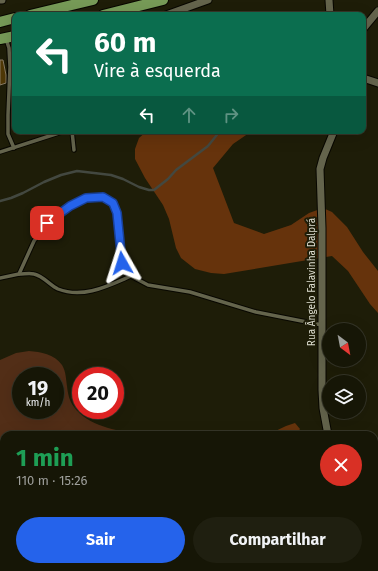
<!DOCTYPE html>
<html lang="pt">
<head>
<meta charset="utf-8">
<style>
  :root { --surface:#161606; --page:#1f1f10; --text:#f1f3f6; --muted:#9e9f9b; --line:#353528; --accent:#2563eb }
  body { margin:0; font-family:"Fira Sans",sans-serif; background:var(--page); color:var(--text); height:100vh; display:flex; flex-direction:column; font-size:15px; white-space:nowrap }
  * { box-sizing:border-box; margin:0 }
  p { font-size:13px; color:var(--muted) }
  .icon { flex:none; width:22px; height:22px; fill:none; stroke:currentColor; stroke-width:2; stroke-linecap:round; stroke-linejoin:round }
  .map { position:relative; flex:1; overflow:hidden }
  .side { position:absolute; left:0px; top:431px; width:378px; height:140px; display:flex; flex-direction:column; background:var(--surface); border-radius:12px 12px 0 0; box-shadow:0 4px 16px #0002,0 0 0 1px var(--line) }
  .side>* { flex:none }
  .guide { position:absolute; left:12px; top:12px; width:354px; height:122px; border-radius:8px; box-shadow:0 4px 16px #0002,0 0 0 1px var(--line); background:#0b6e4f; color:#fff; overflow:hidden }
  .needle { width:26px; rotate:148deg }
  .tools { position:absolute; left:322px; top:323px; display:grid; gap:8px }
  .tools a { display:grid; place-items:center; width:44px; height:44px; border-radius:50%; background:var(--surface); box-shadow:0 4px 16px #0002,0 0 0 1px var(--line); font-size:20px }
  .speed { position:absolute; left:12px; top:367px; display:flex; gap:8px; font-size:20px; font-weight:700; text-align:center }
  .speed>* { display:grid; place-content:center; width:52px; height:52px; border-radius:50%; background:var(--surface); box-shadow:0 4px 16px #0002,0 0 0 1px var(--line); line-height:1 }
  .speed small { font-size:10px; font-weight:400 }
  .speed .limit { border:6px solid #d22; background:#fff; color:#111 }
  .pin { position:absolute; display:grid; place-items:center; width:34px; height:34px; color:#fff; margin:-17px; border-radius:8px; box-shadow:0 2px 6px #0006 }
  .me { position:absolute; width:44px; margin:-22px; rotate:354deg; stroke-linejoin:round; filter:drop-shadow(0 0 3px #0008) }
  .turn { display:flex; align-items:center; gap:14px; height:84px; padding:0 16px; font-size:18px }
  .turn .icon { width:52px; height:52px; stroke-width:2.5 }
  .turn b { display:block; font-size:28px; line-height:34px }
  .lanes { display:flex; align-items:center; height:38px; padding:0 16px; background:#0003; justify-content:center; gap:20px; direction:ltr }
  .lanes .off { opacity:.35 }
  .round { display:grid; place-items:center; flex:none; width:42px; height:42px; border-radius:21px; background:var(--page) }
  .head { display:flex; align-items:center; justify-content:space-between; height:68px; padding:0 16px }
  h1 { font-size:24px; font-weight:700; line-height:30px; color:#1e9e55 }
  .button { display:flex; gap:8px; margin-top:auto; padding:8px 16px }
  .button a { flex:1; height:46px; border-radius:24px; background:var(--accent); color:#fff; font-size:16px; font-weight:700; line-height:46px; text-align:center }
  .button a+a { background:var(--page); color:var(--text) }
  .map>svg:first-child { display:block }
  .green { fill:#522e17; fill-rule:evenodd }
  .forest { fill:#66330c }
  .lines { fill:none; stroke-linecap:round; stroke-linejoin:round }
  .stream { stroke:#434840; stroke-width:2.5 }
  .building { fill:#4f3806; stroke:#877a64 }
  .lane-casing { stroke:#080700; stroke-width:5.5 }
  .street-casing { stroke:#080700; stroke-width:9 }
  .primary-casing { stroke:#080700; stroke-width:12 }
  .path { stroke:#6d6c5a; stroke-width:1.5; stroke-dasharray:2 3; stroke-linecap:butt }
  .lane { stroke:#64644c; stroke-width:3.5 }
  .street { stroke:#64644c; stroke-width:7 }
  .primary { stroke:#769a57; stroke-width:10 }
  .route-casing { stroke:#184099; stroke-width:10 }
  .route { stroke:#2563eb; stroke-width:7 }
  .labels { text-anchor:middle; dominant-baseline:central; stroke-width:4; stroke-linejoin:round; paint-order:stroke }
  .street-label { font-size:10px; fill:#dfdfd2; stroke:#1e1d08 }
</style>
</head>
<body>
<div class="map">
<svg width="378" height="571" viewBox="0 0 378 571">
  <rect width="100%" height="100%" fill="#1e1d08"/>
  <path class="green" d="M29 351C41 352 54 354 62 365 66 371 66 380 67 386 68 394 69 400 74 407 88 426 116 430 138 435H4V557L0 560V360L16 353ZM21 376H55V410H21Z"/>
  <g class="forest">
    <polygon points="147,131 252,131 233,144 213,168 234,223 264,234 291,225 309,213 323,208 332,212 347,227 363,252 378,271 378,313 370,304 348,271 332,256 224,274 211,273 195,269 181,258 176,248 169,219 163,205 145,178 135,159 135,149 139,138"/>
    <polygon points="295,423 300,429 296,435 267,435 286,426"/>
  </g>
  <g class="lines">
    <polyline class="stream" points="0,201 11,198 23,193 44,182 61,175 77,171 111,175 123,179 139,187 149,190 154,190 168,179 176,170 208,146 220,131"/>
  </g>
  <polygon class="building" points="0,60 3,60 6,75 6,83 0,85"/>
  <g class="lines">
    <g class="lane-casing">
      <g id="lane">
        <polyline points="6,39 9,48 10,67 8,115 8,134 14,148"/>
        <polyline points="72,131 74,150"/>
        <polyline points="0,152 65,131"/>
        <path d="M19 274C24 274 30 273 34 274 43 276 50 285 58 289 83 299 108 286 131 276"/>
        <polyline points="0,278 19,274 34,241 47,223 70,206 86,199 103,197 113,203 117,213 122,263 131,276 148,285 190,292 256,312 322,325"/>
      </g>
    </g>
    <g class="street-casing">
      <g id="street">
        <polyline points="0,0 2,0"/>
        <polyline points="329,0 330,15"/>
        <polyline points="166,15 208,0"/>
        <polyline points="363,29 378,11"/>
        <polyline points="363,78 378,83"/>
        <polyline points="328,435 323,408 322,390 322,228 320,169 323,158 334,131"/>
        <polyline points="374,507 378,512"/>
        <polyline points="163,567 172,571"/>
        <polyline points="352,567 353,571"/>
        <polyline points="30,571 37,567"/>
        <polyline points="198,571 210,567"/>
      </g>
    </g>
    <g class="primary-casing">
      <g id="primary">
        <polyline points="30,15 93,0"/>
        <polyline points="103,15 163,0"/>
        <polyline points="0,22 15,18"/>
        <polyline points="0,39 15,36"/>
      </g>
    </g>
    <polyline class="path" points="374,528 378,527"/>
    <use href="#lane" class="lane"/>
    <use href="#street" class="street"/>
    <use href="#primary" class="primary"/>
  </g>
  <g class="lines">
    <g class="route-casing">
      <polyline id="route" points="47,223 70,206 86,198 103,197 113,203 117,213 122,263"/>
    </g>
    <use href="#route" class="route"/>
  </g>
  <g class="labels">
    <g class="street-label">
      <text transform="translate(312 282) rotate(-90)">Rua Ângelo Falavinha Dalprá</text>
    </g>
  </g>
</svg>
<div class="tools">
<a><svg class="needle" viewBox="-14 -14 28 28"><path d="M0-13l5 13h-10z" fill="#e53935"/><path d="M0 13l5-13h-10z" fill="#9e9f9b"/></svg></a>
<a><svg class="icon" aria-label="layers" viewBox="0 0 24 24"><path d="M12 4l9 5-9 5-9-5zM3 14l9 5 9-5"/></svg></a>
</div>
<div class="speed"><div>19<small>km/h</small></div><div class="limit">20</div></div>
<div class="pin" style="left:47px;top:223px;background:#d93025"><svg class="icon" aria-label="arrive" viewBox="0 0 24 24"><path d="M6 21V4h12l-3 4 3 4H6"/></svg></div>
<svg class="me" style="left:122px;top:263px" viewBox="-20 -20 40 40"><path d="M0-17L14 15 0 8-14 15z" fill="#2563eb" stroke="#fff" stroke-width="4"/></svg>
<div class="guide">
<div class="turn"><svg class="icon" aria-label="left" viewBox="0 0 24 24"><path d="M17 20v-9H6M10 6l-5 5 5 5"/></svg><div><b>60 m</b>Vire à esquerda</div></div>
<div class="lanes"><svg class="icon" aria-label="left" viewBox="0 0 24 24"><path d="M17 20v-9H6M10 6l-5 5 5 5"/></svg><svg class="icon off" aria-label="ahead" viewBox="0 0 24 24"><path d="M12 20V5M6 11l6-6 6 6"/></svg><svg class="icon off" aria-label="right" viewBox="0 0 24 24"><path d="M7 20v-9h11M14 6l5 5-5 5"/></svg></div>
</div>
<section class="side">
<div class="head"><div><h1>1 min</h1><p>110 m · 15:26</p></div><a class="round" style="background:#d93025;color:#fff"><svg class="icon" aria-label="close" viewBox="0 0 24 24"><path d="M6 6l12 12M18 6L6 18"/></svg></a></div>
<div class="button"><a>Sair</a><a>Compartilhar</a></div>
</section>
</div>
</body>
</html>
